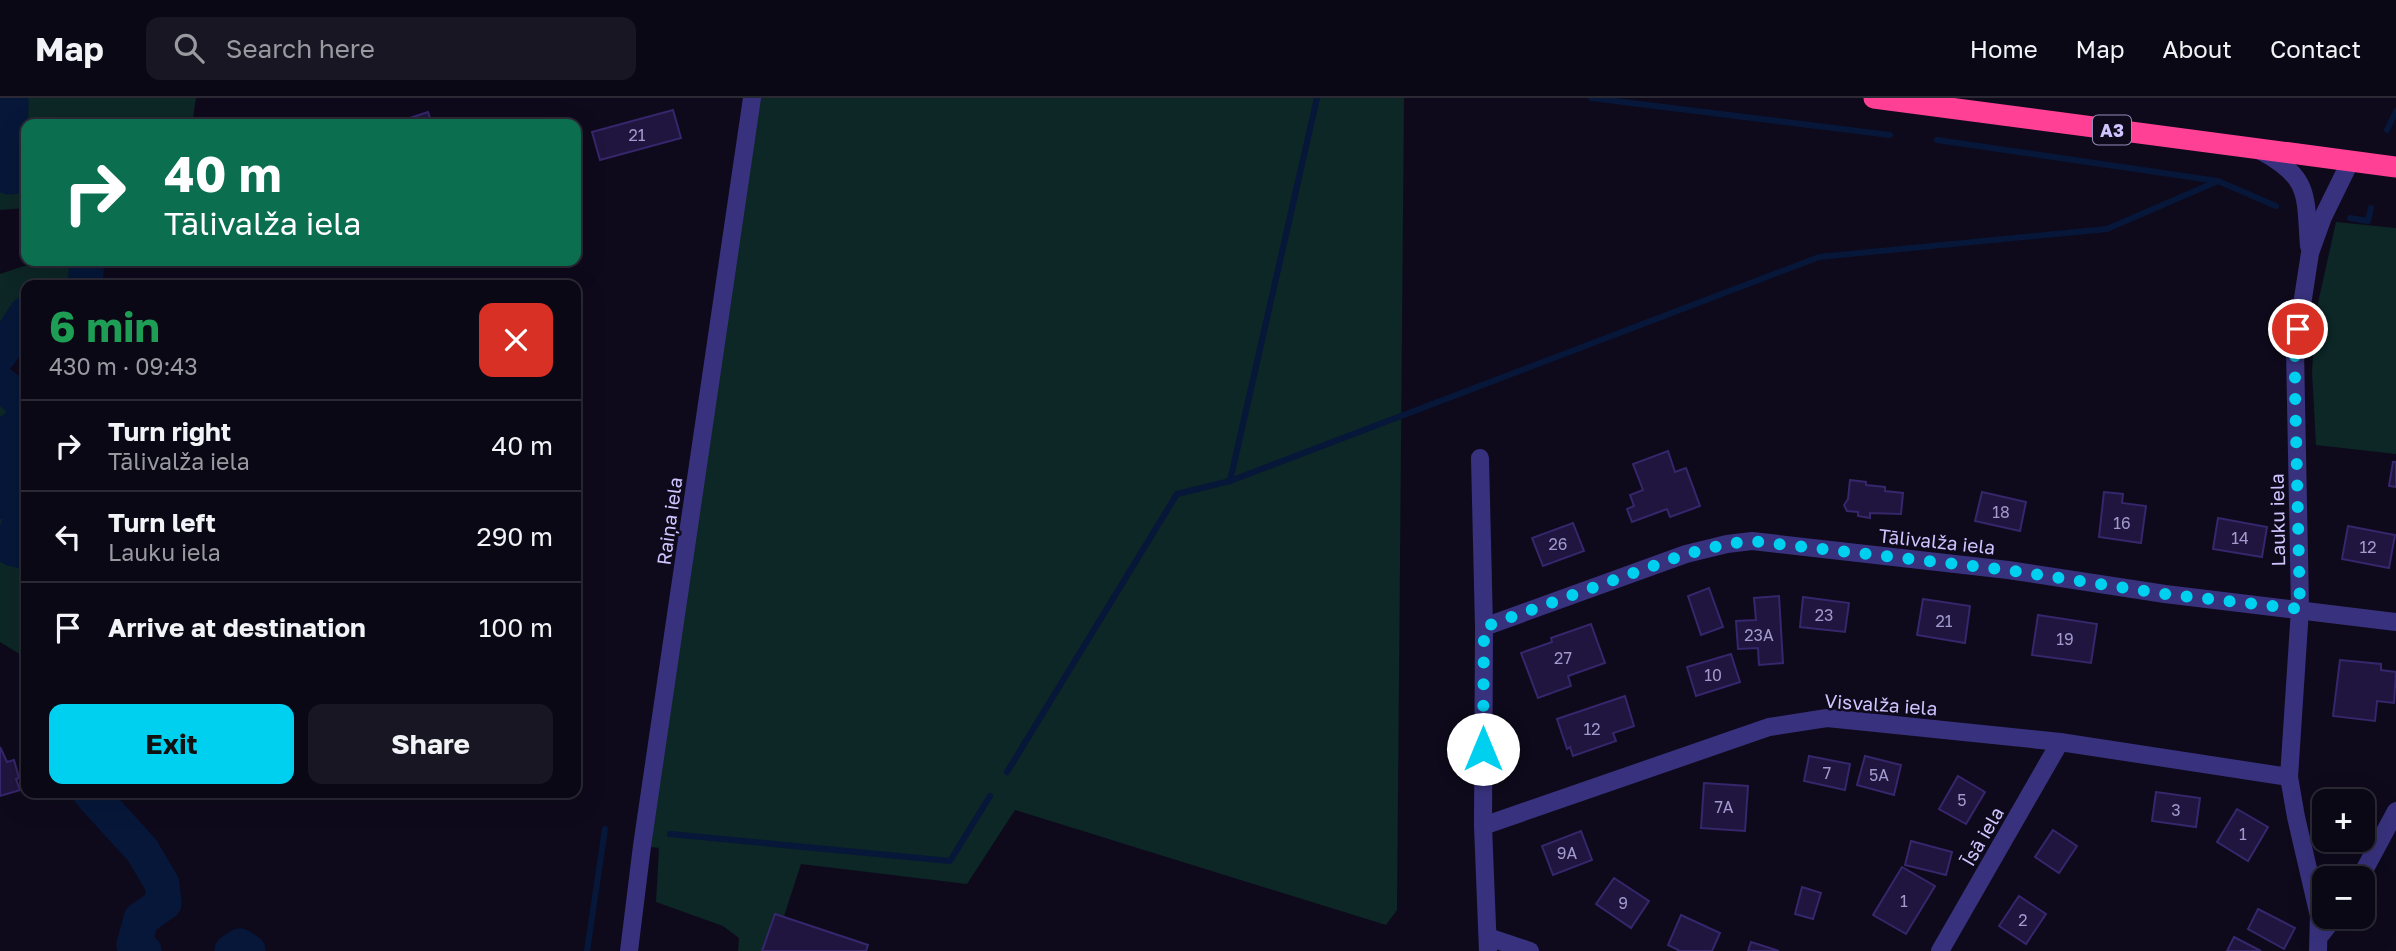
<!DOCTYPE html>
<html lang="en">
<head>
<meta charset="utf-8">
<style>
  :root { --surface:#0a0815; --page:#181622; --text:#f1f3f6; --muted:#999aa0; --line:#2a2934; --accent:#00d0f0 }
  body { margin:0; font-family:"Golos Text",sans-serif; background:var(--page); color:var(--text); height:100vh; display:flex; flex-direction:column; font-size:26px; white-space:nowrap }
  * { box-sizing:border-box; margin:0 }
  p { font-size:23px; color:var(--muted) }
  .icon { flex:none; width:38px; height:38px; fill:none; stroke:currentColor; stroke-width:2; stroke-linecap:round; stroke-linejoin:round }
  .map { position:relative; flex:1; overflow:hidden }
  .details { position:absolute; left:21px; top:182px; width:560px; height:518px; display:flex; flex-direction:column; background:var(--surface); border-radius:14px; box-shadow:0 7px 28px #0002,0 0 0 2px var(--line) }
  .details>* { flex:none }
  .top-card { position:absolute; left:21px; top:21px; width:560px; height:147px; border-radius:14px; box-shadow:0 7px 28px #0002,0 0 0 2px var(--line); background:#0b6e4f; color:#fff; overflow:hidden }
  .fabs { position:absolute; left:2312px; top:691px; display:grid; gap:14px }
  .fabs a { display:grid; place-items:center; width:63px; height:63px; border-radius:14px; background:var(--surface); box-shadow:0 7px 28px #0002,0 0 0 2px var(--line); font-size:35px }
  .pin { position:absolute; display:grid; place-items:center; width:60px; height:60px; color:#fff; margin:-30px; border:4px solid #fff; border-radius:50%; box-shadow:0 2px 7px #0007 }
  .me { position:absolute; width:77px; margin:-38px; rotate:0deg; stroke-linejoin:round; filter:drop-shadow(0 0 5px #0008) }
  .turn { display:flex; align-items:center; gap:24px; height:147px; padding:0 28px; font-size:32px }
  .turn .icon { width:91px; height:91px; stroke-width:2.5 }
  .turn b { display:block; font-size:49px; line-height:60px }
  .round { display:grid; place-items:center; flex:none; width:74px; height:74px; border-radius:14px; background:var(--page) }
  .summary { display:flex; align-items:center; justify-content:space-between; height:119px; padding:0 28px }
  h1 { font-size:42px; font-weight:700; line-height:52px; color:#1e9e55 }
  .cta { display:flex; gap:14px; margin-top:auto; padding:14px 28px }
  .cta a { flex:1; height:80px; border-radius:14px; background:var(--accent); color:#111; font-size:28px; font-weight:700; line-height:80px; text-align:center }
  .cta a+a { background:var(--page); color:var(--text) }
  ul { padding:0; list-style:none }
  li { display:flex; align-items:center; gap:21px; height:91px; padding:0 28px; border-top:2px solid var(--line) }
  li div { flex:1 }
  li b { display:block; font-size:26px }
  li em { font-style:normal }
  header { display:flex; align-items:center; gap:42px; box-sizing:border-box; height:98px; padding:0 35px; background:var(--surface); border-bottom:2px solid var(--line) }
  header strong { font-size:33px }
  nav { display:flex; gap:38px; margin-inline-start:auto; font-size:24px }
  .search { width:490px; height:63px; background:var(--page); display:flex; align-items:center; gap:18px; box-sizing:border-box; padding:0 24px; border-radius:14px; color:var(--muted); font-size:26px }
  .map>svg:first-child { display:block }
  .green { fill:#0d2626 }
  .lines { fill:none; stroke-linecap:round; stroke-linejoin:round }
  .stream { stroke:#061739; stroke-width:6 }
  .river { stroke:#061739; stroke-width:35 }
  .building { fill:#1f153e; stroke:#36266b; stroke-width:2 }
  .minor { stroke:#38327e; stroke-width:18 }
  .highway { stroke:#ff4095; stroke-width:21 }
  .route { stroke:#00d0f0; stroke-width:12; stroke-dasharray:0 21.6 }
  .labels { text-anchor:middle; dominant-baseline:central; stroke-width:5; stroke-linejoin:round; paint-order:stroke }
  .number-label { font-size:16px; fill:#a299cf }
  .shield { fill:#0e0a1c; stroke:#948dbb; stroke-width:2 }
  .shield-label { font-size:18px; font-weight:bold; fill:#cec5ff }
  .street-label { font-size:19px; fill:#cec5ff; stroke:#0e0a1c }
</style>
</head>
<body>
<header>
<strong>Map</strong>
<div class="search"><svg class="icon" aria-label="search" viewBox="0 0 24 24"><circle cx="10" cy="10" r="6"/><path d="M15 15l6 6"/></svg>Search here</div>
<nav><a>Home</a><a>Map</a><a>About</a><a>Contact</a></nav>
</header>
<div class="map">
<svg width="2396" height="853" viewBox="0 0 2396 853">
  <rect width="100%" height="100%" fill="#0e0a1c"/>
  <g class="green">
    <polygon points="0,0 196,0 192,26 26,26 26,110 0,112"/>
    <polygon points="752,0 1404,0 1397,812 1386,827 1015,712 967,786 801,766 784,818 775,816 762,853 738,853 739,840 723,828 656,804 659,750 642,748"/>
    <polygon points="2336,124 2396,130 2396,356 2316,347 2312,274 2316,214"/>
    <polygon points="53,163 87,163 85,187 26,187 26,216 0,256 0,176 24,168 52,167"/>
    <polygon points="0,285 20,303 25,322 2,340 12,403 21,420 12,450 26,454 26,560 0,544"/>
  </g>
  <g class="lines">
    <g class="stream">
      <polyline points="1591,0 1890,37"/>
      <polyline points="2387,32 2396,13"/>
      <polyline points="1937,42 2218,83 2276,108"/>
      <polyline points="2350,120 2368,123 2371,110"/>
      <polyline points="1230,383 1317,0"/>
      <polyline points="0,418 12,403"/>
      <polyline points="1007,674 1177,396 1230,383 1819,159 2107,131 2218,83"/>
      <polyline points="670,736 950,763 990,698"/>
      <polyline points="587,853 605,731"/>
    </g>
    <g class="river">
      <polyline points="9,0 11,3 9,79 26,77"/>
      <polyline points="85,187 87,163"/>
      <polyline points="0,256 26,216"/>
      <polyline points="0,285 26,307"/>
      <polyline points="26,314 25,322 2,340 12,403 21,420 11,450 26,454"/>
      <polyline points="90,695 142,752 162,786 164,805 141,821 134,847 144,853"/>
      <polyline points="232,853 240,848 248,853"/>
    </g>
  </g>
  <g class="building">
    <polygon points="673,12 681,40 600,62 592,34"/>
    <polygon points="428,14 432,26 402,26 401,23"/>
    <polygon points="1668,353 1675,374 1686,370 1700,408 1670,419 1667,411 1632,424 1627,411 1634,408 1630,397 1643,392 1633,366"/>
    <polygon points="2393,364 2396,364 2396,389 2389,388"/>
    <polygon points="1850,382 1866,384 1866,387 1885,389 1885,393 1903,395 1901,416 1870,415 1870,420 1858,418 1858,414 1847,413 1844,407 1848,401"/>
    <polygon points="1982,394 2026,404 2020,433 1975,423"/>
    <polygon points="2104,394 2123,396 2122,405 2146,408 2141,445 2099,439"/>
    <polygon points="2218,420 2267,429 2262,459 2213,451"/>
    <polygon points="1573,425 1584,453 1543,468 1532,440"/>
    <polygon points="2348,428 2395,437 2389,470 2342,461"/>
    <polygon points="1709,490 1723,529 1701,537 1688,498"/>
    <polygon points="1779,498 1783,565 1759,567 1758,550 1738,551 1736,523 1756,522 1754,500"/>
    <polygon points="1803,499 1849,505 1845,534 1800,529"/>
    <polygon points="1923,501 1970,508 1965,545 1917,537"/>
    <polygon points="2038,517 2097,526 2091,565 2032,557"/>
    <polygon points="1591,526 1605,565 1568,578 1571,588 1538,600 1521,555 1552,544 1551,540"/>
    <polygon points="1731,556 1740,584 1696,598 1687,569"/>
    <polygon points="2340,562 2381,566 2381,572 2396,574 2394,605 2377,603 2375,623 2333,618"/>
    <polygon points="1625,598 1634,628 1613,635 1616,643 1573,658 1570,649 1567,651 1557,621"/>
    <polygon points="0,649 7,664 14,662 19,680 16,681 20,692 0,698"/>
    <polygon points="1809,658 1850,666 1845,692 1804,683"/>
    <polygon points="1865,658 1901,667 1894,697 1857,687"/>
    <polygon points="1958,678 1985,694 1966,726 1939,711"/>
    <polygon points="1704,685 1748,688 1745,733 1701,730"/>
    <polygon points="2156,694 2200,700 2196,729 2152,723"/>
    <polygon points="2237,711 2268,729 2248,763 2217,744"/>
    <polygon points="2053,732 2077,748 2059,775 2035,759"/>
    <polygon points="1581,733 1592,762 1553,777 1542,748"/>
    <polygon points="2327,742 2357,742 2353,752"/>
    <polygon points="1911,743 1952,754 1946,777 1905,767"/>
    <polygon points="1902,769 1935,788 1906,836 1873,817"/>
    <polygon points="1614,780 1649,803 1631,830 1596,806"/>
    <polygon points="1802,789 1821,795 1813,821 1795,816"/>
    <polygon points="2019,798 2046,816 2026,846 1999,828"/>
    <polygon points="2258,811 2295,830 2284,851 2248,831"/>
    <polygon points="775,816 868,847 866,853 762,853"/>
    <polygon points="1681,817 1720,835 1712,853 1680,853 1668,847"/>
    <polygon points="2234,839 2261,853 2227,853"/>
    <polygon points="1751,844 1779,853 1748,853"/>
  </g>
  <g class="lines">
    <g class="minor">
      <path d="M2261 53C2311 80 2305 97 2309 148"/>
      <polyline points="1480,360 1484,529 1483,728 1488,853"/>
      <polyline points="1484,529 1686,456 1727,446 1752,443 2008,472 2165,496 2396,524"/>
      <polyline points="1483,728 1769,629 1827,620 2060,644 2289,679"/>
      <polyline points="2360,780 2396,713"/>
      <polyline points="1488,839 1530,853"/>
      <polyline points="2319,839 2335,819"/>
      <polyline points="629,853 642,748 752,0"/>
      <polyline points="1940,853 2060,644"/>
      <polyline points="2318,853 2319,818 2296,719 2289,679 2300,511 2295,252 2310,155 2323,119 2351,62"/>
    </g>
    <polyline class="highway" points="1874,0 2396,69"/>
  </g>
  <g class="lines">
    <polyline class="route" points="1483,651 1484,529 1686,456 1727,446 1752,443 2008,472 2165,496 2300,511 2295,291 2295,252 2298,231"/>
  </g>
  <g class="labels">
    <g class="number-label">
      <text x="637" y="37">21</text>
      <text x="2001" y="414">18</text>
      <text x="2122" y="425">16</text>
      <text x="2240" y="440">14</text>
      <text x="1558" y="446">26</text>
      <text x="2368" y="449">12</text>
      <text x="1824" y="517">23</text>
      <text x="1944" y="523">21</text>
      <text x="1759" y="537">23A</text>
      <text x="2065" y="541">19</text>
      <text x="1563" y="560">27</text>
      <text x="1713" y="577">10</text>
      <text x="1592" y="631">12</text>
      <text x="1827" y="675">7</text>
      <text x="1879" y="677">5A</text>
      <text x="1962" y="702">5</text>
      <text x="1724" y="709">7A</text>
      <text x="2176" y="712">3</text>
      <text x="2243" y="736">1</text>
      <text x="1567" y="755">9A</text>
      <text x="1904" y="803">1</text>
      <text x="1623" y="805">9</text>
      <text x="2023" y="822">2</text>
    </g>
    <rect class="shield" x="2093" y="17.5" width="38" height="29" rx="5"/>
    <g class="shield-label">
      <text x="2112" y="32">A3</text>
    </g>
    <g class="street-label">
      <text transform="translate(2277 422) rotate(-91)">Lauku iela</text>
      <text transform="translate(669 423) rotate(-82)">Raiņa iela</text>
      <text transform="translate(1937 443) rotate(6)">Tālivalža iela</text>
      <text transform="translate(1881 606) rotate(4)">Visvalža iela</text>
      <text transform="translate(1982 738) rotate(-60)">Īsā iela</text>
    </g>
  </g>
</svg>
<div class="fabs">
<a>+</a>
<a>−</a>
</div>
<div class="pin" style="left:2298px;top:231px;background:#d93025"><svg class="icon" aria-label="arrive" viewBox="0 0 24 24"><path d="M6 21V4h12l-3 4 3 4H6"/></svg></div>
<svg class="me" style="left:1483px;top:651px" viewBox="-20 -20 40 40"><circle r="19" fill="#fff"/><path d="M0-13L10 11 0 6-10 11z" fill="#00d0f0"/></svg>
<div class="top-card">
<div class="turn"><svg class="icon" aria-label="right" viewBox="0 0 24 24"><path d="M7 20v-9h11M14 6l5 5-5 5"/></svg><div><b>40 m</b>Tālivalža iela</div></div>
</div>
<section class="details">
<div class="summary"><div><h1>6 min</h1><p>430 m · 09:43</p></div><a class="round" style="background:#d93025;color:#fff"><svg class="icon" aria-label="close" viewBox="0 0 24 24"><path d="M6 6l12 12M18 6L6 18"/></svg></a></div>
<ul>
<li><svg class="icon" aria-label="right" viewBox="0 0 24 24"><path d="M7 20v-9h11M14 6l5 5-5 5"/></svg><div><b>Turn right</b><p>Tālivalža iela</p></div><em>40 m</em></li>
<li><svg class="icon" aria-label="left" viewBox="0 0 24 24"><path d="M17 20v-9H6M10 6l-5 5 5 5"/></svg><div><b>Turn left</b><p>Lauku iela</p></div><em>290 m</em></li>
<li><svg class="icon" aria-label="arrive" viewBox="0 0 24 24"><path d="M6 21V4h12l-3 4 3 4H6"/></svg><div><b>Arrive at destination</b></div><em>100 m</em></li>
</ul>
<div class="cta"><a>Exit</a><a>Share</a></div>
</section>
</div>
</body>
</html>
